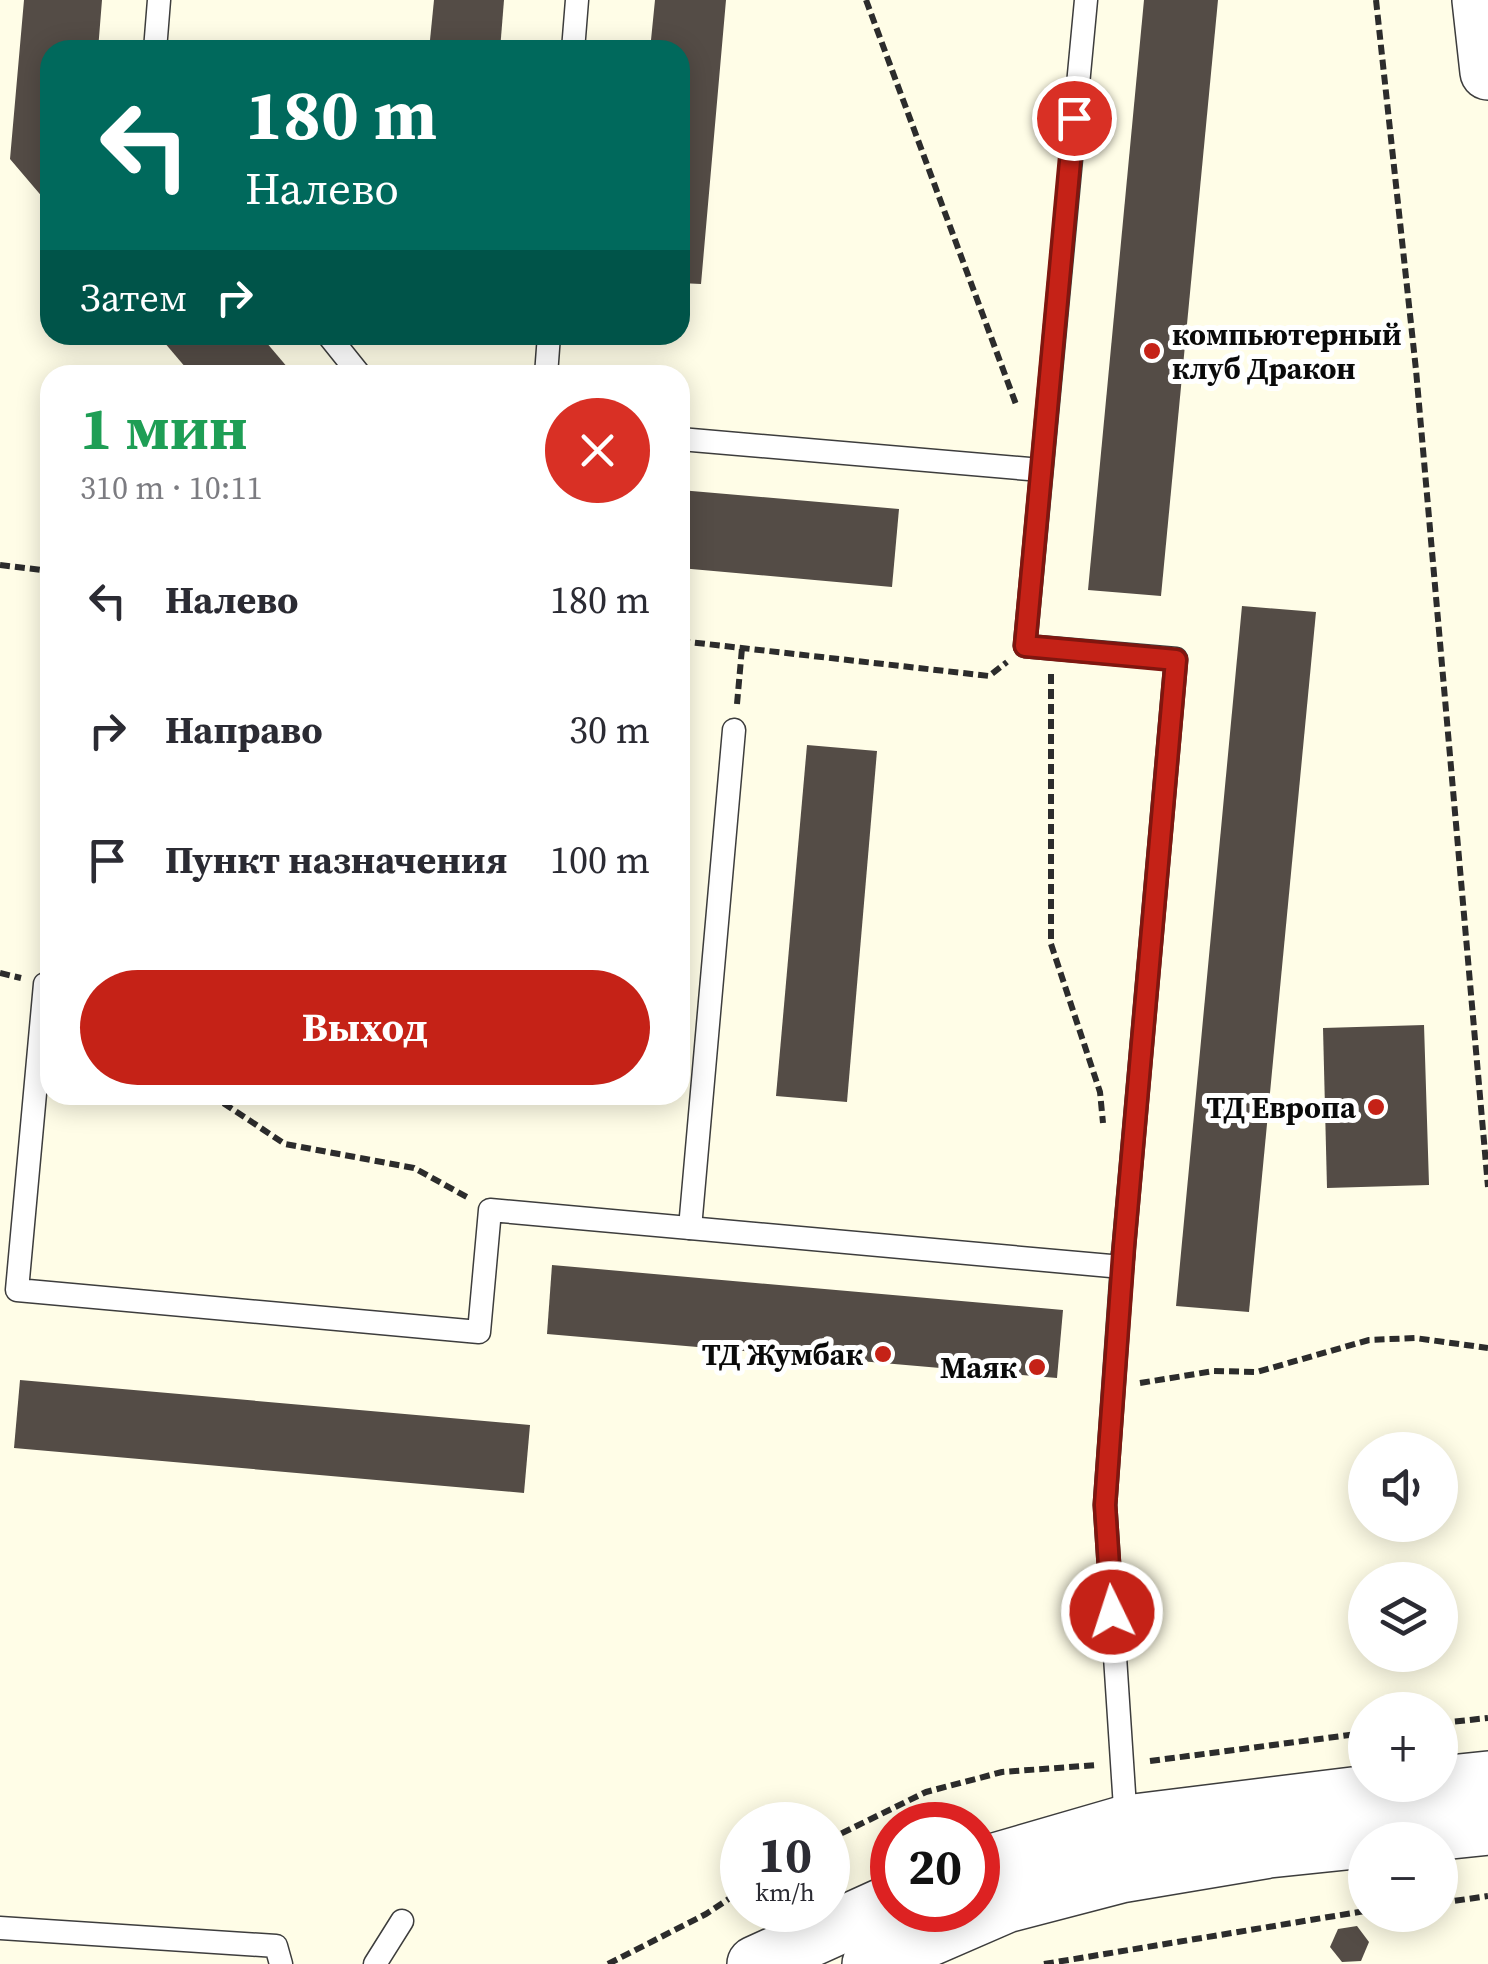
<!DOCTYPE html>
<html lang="ru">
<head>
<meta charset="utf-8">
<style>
  :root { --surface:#fff; --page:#f7f7f7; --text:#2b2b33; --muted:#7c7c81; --accent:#c52217 }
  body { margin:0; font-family:"Source Serif 4",serif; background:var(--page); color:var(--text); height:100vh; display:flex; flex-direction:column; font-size:38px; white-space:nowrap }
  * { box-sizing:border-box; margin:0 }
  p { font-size:32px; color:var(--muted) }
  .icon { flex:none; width:55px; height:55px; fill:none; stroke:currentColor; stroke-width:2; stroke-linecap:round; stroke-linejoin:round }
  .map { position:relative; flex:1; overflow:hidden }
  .details { position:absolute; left:40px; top:365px; width:650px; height:740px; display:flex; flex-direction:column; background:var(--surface); border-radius:30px; box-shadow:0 5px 25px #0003 }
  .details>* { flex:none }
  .top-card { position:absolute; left:40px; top:40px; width:650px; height:305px; border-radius:30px; box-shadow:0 5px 25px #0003; background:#00695c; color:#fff; overflow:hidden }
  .tools { position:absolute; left:1348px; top:1432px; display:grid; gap:20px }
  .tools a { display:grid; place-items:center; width:110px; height:110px; border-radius:50%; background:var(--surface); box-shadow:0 5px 25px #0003; font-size:50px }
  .speed { position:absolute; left:720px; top:1802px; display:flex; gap:20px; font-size:50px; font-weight:700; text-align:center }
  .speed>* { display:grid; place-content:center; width:130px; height:130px; border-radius:50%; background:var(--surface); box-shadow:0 5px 25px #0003; line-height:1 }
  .speed small { font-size:25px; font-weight:400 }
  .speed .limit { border:15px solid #d22; background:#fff; color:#111 }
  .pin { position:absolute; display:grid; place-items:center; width:85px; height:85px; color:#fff; margin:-42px; border:5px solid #fff; border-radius:50%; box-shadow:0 2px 10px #0007 }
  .me { position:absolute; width:110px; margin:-55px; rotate:356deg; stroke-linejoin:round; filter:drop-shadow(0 0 8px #0008) }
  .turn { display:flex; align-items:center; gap:35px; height:210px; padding:0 40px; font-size:45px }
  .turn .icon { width:130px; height:130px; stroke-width:2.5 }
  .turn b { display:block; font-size:70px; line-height:85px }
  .then { display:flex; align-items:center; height:95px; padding:0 40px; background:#0003; gap:20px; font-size:38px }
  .round { display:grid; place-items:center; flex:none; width:105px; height:105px; border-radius:52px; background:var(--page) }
  .headline { display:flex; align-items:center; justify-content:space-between; height:170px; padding:0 40px }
  h1 { font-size:60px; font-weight:700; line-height:75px; color:#1e9e55 }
  .primary-button { display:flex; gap:20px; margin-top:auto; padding:20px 40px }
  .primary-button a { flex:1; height:115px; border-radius:60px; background:var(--accent); color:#fff; font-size:40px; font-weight:700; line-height:115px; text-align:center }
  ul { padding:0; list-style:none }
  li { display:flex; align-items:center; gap:30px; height:130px; padding:0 40px }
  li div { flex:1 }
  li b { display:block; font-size:38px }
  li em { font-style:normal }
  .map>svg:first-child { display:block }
  .building { fill:#544c46 }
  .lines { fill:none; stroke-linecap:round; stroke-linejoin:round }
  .service-casing { stroke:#3d3d3d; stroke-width:25 }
  .tertiary-casing { stroke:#3d3d3d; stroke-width:58 }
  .path { stroke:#2c2c2c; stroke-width:6; stroke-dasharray:10 5; stroke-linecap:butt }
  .service { stroke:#fff; stroke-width:22 }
  .tertiary { stroke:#fff; stroke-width:55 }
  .route-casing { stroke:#80160f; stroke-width:25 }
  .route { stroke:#c52217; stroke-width:18 }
  .poi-dot { fill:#c52217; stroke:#fff; stroke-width:4 }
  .labels { text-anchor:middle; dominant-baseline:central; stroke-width:10; stroke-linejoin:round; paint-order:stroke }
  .poi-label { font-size:30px; font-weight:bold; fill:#0a0a0a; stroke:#fff; text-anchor:end }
</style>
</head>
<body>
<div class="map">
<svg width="1488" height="1964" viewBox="0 0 1488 1964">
  <rect width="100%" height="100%" fill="#fffde7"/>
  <g class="building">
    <polygon points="24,0 102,0 98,50 50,50 50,206 10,159"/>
    <polygon points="434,0 504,0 500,50 429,50"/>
    <polygon points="655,0 726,0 701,284 680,283 680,50 650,50"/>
    <polygon points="1144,0 1218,0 1161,596 1088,590"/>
    <polygon points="158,335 260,335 294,375 192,375"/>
    <polygon points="680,490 899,509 892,587 680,568"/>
    <polygon points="1242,606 1316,612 1249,1312 1176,1306"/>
    <polygon points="807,745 877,751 847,1102 776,1096"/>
    <polygon points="1424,1025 1429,1185 1327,1188 1323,1028"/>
    <polygon points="552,1265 1063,1310 1057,1378 547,1334"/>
    <polygon points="20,1380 530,1425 524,1493 14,1448"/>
    <polygon points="1357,1926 1369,1942 1361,1961 1342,1962 1330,1947 1338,1929"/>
  </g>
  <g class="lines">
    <g class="service-casing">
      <g id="service">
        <polyline points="155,50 159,0"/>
        <polyline points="573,50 577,0"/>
        <polyline points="328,335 360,375"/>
        <polyline points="546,375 549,335"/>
        <polyline points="680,439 1041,470"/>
        <polyline points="45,984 17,1290 479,1332 490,1210 1122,1267 1176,659 1025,646 1086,0"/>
        <polyline points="690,1228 734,730"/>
        <polyline points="1123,1254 1105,1505 1126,1823"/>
        <polyline points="0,1928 276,1946 281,1964"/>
        <polyline points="375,1964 402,1921"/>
      </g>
    </g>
    <g class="tertiary-casing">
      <g id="tertiary">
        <polyline points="1480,0 1488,72"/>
        <polyline points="1440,1784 1488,1779"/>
        <polyline points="978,1866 1126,1823 1434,1785"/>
        <polyline points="755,1964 892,1902"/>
        <polyline points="870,1964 1006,1905 1121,1875 1269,1850 1488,1827"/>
      </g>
    </g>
    <g class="path">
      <polyline points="866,0 1017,407"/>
      <polyline points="1376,0 1416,370 1488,1187"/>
      <polyline points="0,565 50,571"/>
      <polyline points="680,641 989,676 1007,662"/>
      <polyline points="1051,674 1051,944 1100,1092 1103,1123"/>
      <polyline points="737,704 742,648"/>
      <polyline points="0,973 21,978"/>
      <polyline points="211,1095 285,1144 414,1168 467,1197"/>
      <polyline points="1140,1383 1214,1371 1257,1372 1369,1340 1415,1338 1488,1348"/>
      <polyline points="1440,1723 1488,1718"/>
      <polyline points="1150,1761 1365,1733"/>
      <polyline points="828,1840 926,1792 1002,1772 1097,1765"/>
      <polyline points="1440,1903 1488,1896"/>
      <polyline points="608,1964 706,1914 742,1890"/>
      <polyline points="1044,1964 1365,1911"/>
    </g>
    <use href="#service" class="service"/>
    <use href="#tertiary" class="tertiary"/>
  </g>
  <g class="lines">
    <g class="route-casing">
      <polyline id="route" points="1074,118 1025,646 1176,660 1124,1246 1105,1505 1112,1612"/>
    </g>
    <use href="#route" class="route"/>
  </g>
  <g class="poi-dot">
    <circle cx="1152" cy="351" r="10"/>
    <circle cx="1376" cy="1107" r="10"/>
    <circle cx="883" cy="1354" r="10"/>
    <circle cx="1037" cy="1367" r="10"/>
  </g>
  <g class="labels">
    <g class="poi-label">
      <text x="1172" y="334" text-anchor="start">компьютерный<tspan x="1172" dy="34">клуб Дракон</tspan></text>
      <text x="1356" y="1107">ТД Европа</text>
      <text x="863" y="1354">ТД Жумбак</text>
      <text x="1017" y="1367">Маяк</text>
    </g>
  </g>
</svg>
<div class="tools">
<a><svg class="icon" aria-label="sound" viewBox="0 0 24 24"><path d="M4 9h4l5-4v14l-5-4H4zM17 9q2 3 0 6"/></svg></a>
<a><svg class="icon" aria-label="layers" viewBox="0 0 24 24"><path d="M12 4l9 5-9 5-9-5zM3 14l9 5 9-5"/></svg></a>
<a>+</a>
<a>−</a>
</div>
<div class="speed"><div>10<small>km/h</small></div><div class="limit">20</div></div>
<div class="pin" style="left:1074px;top:118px;background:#d93025"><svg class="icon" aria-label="arrive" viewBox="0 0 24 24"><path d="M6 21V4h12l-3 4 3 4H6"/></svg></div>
<svg class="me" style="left:1112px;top:1612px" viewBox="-20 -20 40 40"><circle r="17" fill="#c52217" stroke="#fff" stroke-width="3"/><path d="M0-11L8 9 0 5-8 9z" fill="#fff"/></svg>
<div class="top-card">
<div class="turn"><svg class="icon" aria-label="left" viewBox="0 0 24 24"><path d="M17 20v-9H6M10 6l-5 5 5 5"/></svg><div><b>180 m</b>Налево</div></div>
<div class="then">Затем<svg class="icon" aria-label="right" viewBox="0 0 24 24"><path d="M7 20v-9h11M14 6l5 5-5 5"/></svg></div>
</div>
<section class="details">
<div class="headline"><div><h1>1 мин</h1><p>310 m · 10:11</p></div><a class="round" style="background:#d93025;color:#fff"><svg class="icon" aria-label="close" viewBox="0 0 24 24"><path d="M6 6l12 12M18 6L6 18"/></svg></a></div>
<ul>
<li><svg class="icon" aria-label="left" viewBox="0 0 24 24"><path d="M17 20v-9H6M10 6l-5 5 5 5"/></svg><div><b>Налево</b></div><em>180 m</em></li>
<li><svg class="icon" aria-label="right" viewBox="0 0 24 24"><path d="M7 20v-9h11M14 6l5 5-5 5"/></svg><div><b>Направо</b></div><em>30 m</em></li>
<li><svg class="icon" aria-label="arrive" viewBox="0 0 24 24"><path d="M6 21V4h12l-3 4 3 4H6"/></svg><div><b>Пункт назначения</b></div><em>100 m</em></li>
</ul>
<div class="primary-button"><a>Выход</a></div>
</section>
</div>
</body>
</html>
